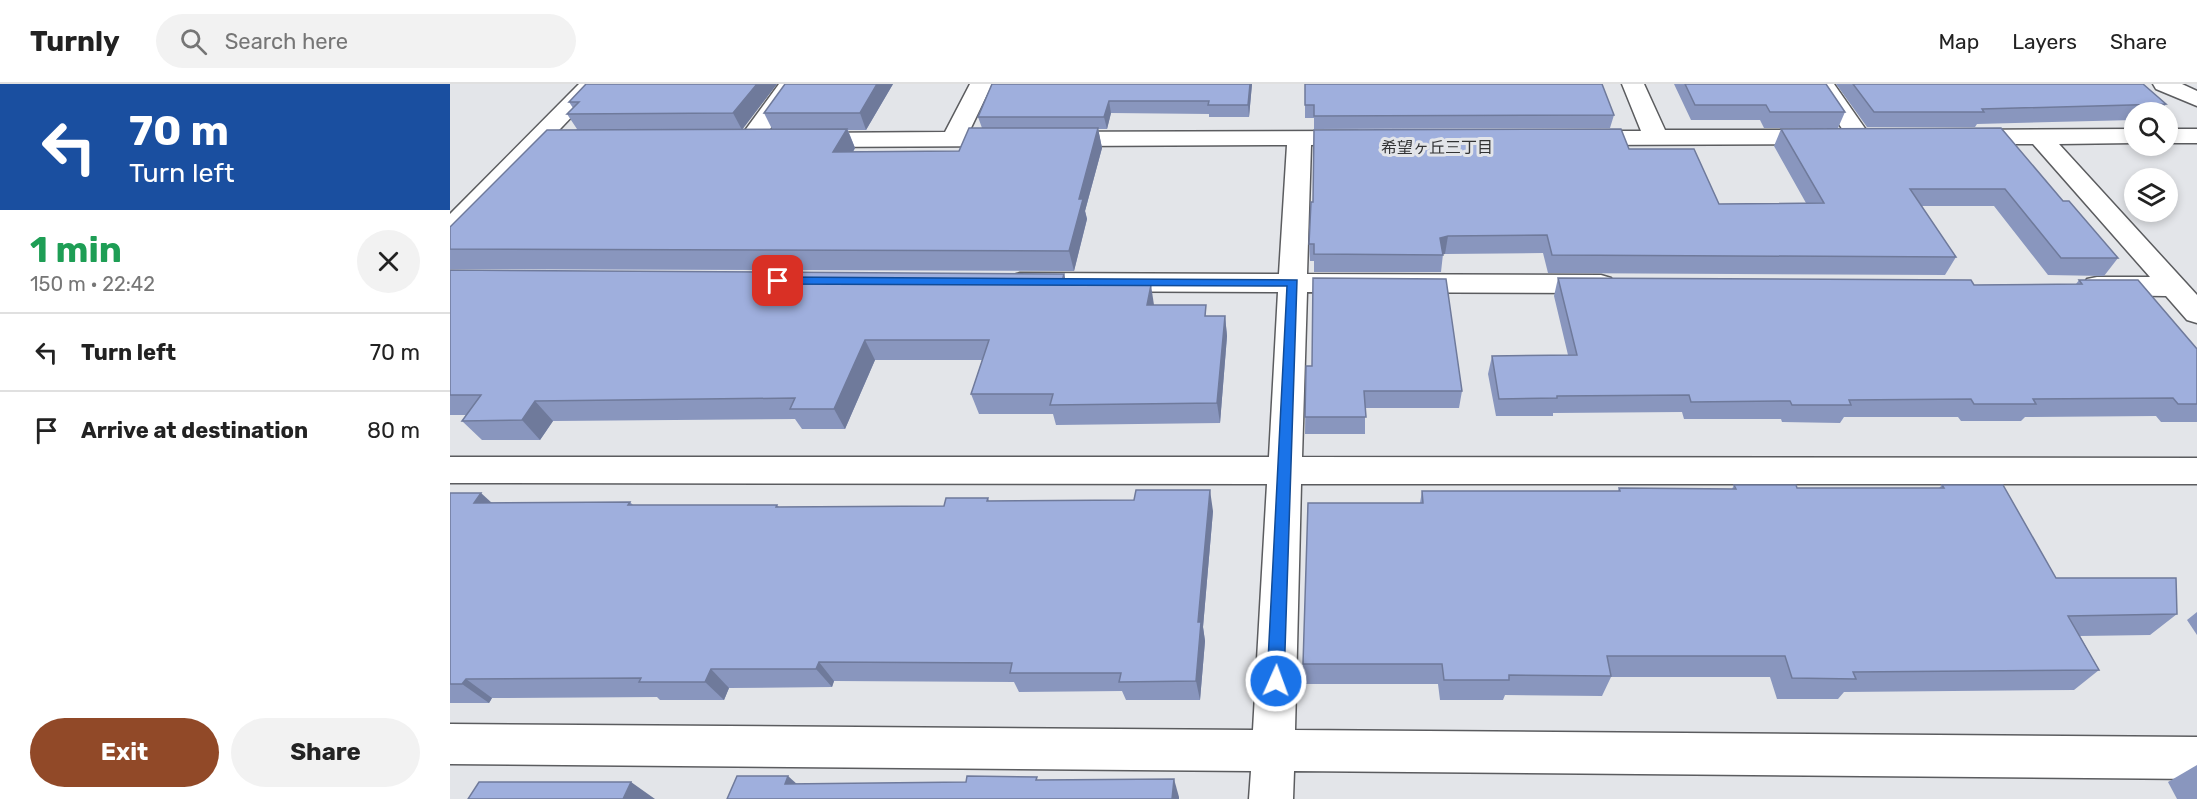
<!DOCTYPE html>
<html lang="en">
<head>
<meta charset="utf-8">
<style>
  :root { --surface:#fff; --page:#f2f2f2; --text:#222; --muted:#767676; --line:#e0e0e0; --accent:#914928 }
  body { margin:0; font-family:Rubik,"Noto Sans JP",sans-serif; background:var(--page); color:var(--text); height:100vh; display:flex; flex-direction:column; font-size:22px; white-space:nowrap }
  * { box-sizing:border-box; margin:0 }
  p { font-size:20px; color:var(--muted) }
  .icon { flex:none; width:33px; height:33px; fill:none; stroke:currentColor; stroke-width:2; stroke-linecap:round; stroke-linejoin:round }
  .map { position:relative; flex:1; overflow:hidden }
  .panel { display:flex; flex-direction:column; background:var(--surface); width:450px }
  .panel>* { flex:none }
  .banner { background:#1a4fa0; color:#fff; overflow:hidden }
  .buttons { position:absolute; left:1674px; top:18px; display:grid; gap:12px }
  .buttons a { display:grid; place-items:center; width:54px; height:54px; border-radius:50%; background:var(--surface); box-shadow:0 3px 9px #0003; font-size:30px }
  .pin { position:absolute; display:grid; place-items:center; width:51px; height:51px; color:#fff; margin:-26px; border-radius:12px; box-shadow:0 3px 9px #0006 }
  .me { position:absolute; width:66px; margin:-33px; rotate:2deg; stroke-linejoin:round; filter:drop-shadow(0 0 4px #0008) }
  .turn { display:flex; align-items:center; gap:21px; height:126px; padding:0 30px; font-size:27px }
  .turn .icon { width:78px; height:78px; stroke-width:2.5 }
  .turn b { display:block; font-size:42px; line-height:51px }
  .round { display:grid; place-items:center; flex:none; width:63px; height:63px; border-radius:32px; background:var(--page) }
  .headline { display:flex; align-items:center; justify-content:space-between; height:102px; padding:0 30px }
  h1 { font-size:36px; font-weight:700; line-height:45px; color:#1e9e55 }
  .primary-button { display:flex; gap:12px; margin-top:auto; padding:12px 30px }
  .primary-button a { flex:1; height:69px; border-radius:36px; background:var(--accent); color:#fff; font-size:24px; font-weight:700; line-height:69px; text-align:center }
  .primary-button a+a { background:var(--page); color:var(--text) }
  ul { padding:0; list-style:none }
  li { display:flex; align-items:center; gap:18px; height:78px; padding:0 30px; border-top:2px solid var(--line) }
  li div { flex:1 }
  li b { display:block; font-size:22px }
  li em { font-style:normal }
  header { display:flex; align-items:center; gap:36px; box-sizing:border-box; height:84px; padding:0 30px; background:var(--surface); border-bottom:2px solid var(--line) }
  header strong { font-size:28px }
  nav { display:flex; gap:33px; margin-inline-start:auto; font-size:21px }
  .search { width:420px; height:54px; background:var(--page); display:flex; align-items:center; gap:15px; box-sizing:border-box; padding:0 21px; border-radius:33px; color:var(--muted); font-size:22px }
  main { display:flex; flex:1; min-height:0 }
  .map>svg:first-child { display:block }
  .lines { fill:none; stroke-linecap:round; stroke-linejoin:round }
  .street-casing { stroke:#5b5c5f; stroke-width:3 }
  .street { fill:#fff; fill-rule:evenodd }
  .wall { fill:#8996be }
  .shaded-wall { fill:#6f7a9b }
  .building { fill:#9fafdd; stroke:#6f7a9b; stroke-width:1.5 }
  .route { fill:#1a73e8; stroke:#114b97; stroke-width:1.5 }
  .labels { text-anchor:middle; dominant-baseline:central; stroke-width:6; stroke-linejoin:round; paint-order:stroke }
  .far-neighbourhood-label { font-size:16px; fill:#323334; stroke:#e3e5e9 }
</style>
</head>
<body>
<header>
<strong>Turnly</strong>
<div class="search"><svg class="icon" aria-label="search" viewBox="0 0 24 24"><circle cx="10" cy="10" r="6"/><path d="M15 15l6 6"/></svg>Search here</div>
<nav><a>Map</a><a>Layers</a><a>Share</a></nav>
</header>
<main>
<section class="panel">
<div class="banner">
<div class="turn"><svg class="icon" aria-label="left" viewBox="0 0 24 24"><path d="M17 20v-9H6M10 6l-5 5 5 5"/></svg><div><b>70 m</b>Turn left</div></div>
</div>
<div class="headline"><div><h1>1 min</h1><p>150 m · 22:42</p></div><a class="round"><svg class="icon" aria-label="close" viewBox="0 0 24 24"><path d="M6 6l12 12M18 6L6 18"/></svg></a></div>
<ul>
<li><svg class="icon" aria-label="left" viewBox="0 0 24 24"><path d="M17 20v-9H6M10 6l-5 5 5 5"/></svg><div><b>Turn left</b></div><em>70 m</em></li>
<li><svg class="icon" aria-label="arrive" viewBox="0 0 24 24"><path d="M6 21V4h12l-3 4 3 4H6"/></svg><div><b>Arrive at destination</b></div><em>80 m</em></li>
</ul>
<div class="primary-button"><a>Exit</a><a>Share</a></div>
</section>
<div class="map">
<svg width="1747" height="715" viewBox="0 0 1747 715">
  <rect width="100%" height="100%" fill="#e3e5e9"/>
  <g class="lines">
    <g class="street-casing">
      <g id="street">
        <polygon points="129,0 153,0 9,151 0,153 0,130"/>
        <polygon points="329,0 351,0 309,61 300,63 291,61 288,56"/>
        <polygon points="520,0 542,0 519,48 907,47 915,49 919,54 915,59 861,61 857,190 1151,191 1161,194 1165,200 1161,206 1151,209 857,208 852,373 1747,374 1747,400 851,400 845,646 1747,653 1747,695 844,687 843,715 799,715 801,687 0,680 0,640 803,646 817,400 0,399 0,373 819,373 828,208 570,207 560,204 556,198 560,192 570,189 829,190 837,61 358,63 349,61 346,56 349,51 358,49 495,48"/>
        <polygon points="1172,0 1194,0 1215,46 1372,46 1380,48 1384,53 1380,58 1372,60 1129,61 1121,59 1117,54 1121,49 1129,47 1191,47"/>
        <polygon points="1362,0 1384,0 1421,53 1417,58 1409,60 1401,58"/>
        <polygon points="1703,0 1732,0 1747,7 1747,22 1706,5"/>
        <polygon points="1684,45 1684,59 1609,60 1747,211 1747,239 1737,236 1716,212 1647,211 1637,209 1633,202 1637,195 1647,193 1700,193 1583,60 1513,60 1505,58 1501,53 1505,48 1513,46"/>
        <rect x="1718" y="45" width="29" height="14"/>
      </g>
    </g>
    <use href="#street" class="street"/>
  </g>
  <g class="wall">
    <polygon points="136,0 327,0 292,45 322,45 314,29 443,0 416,46 398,46 405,64 403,68 509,67 532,44 528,33 542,0 802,0 799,33 759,33 759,30 661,29 657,45 648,45 652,64 635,127 637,135 624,187 0,185 0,143 127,45 117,30 123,24 119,18"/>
    <polygon points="855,0 1164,31 1160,44 864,45 864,34 855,34"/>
    <polygon points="1224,0 1376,0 1395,28 1388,44 1314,44 1310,36 1241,36"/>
    <polygon points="1386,0 1693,0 1716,20 1710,28 1684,28 1684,36 1527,40 1525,43 1417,43"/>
    <polygon points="1331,45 1613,117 1668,174 1654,192 1598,191 1544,122 1471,122 1506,173 1495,191 1098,189 1093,169 995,170 993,170 991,188 864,188 864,177 860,177 859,160 1179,65 1269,120 1356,119 1324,62"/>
    <polygon points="0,186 614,190 617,201 704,221 757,232 775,232 777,252 770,339 606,341 603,330 529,330 521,310 532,276 425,276 395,345 352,345 345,335 103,337 90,356 32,356 12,337 16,331 0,331"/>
    <polygon points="1108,194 1524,201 1626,200 1629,196 1747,265 1747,338 1711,338 1706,332 1575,333 1571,337 1511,337 1508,333 1394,333 1390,339 1332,338 1331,335 1234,335 1232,328 1103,329 1103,332 1046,332 1038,290 1042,272 1118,271 1104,212"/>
    <polygon points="856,282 1012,307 1009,324 915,324 915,350 855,350"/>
    <polygon points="1284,401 1347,404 1489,404 1492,401 1606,494 1727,530 1700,551 1630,552 1649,586 1624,606 1394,608 1388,615 1327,615 1320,593 1161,593 1152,612 1055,611 1053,616 990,616 988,600 853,600 853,580 970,419 972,407 1168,407 1169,404 1282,405"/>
    <polygon points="0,409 42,419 180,418 183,421 327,421 329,423 494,422 538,414 539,417 763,427 753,543 755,557 750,616 676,616 672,607 569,608 564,598 384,597 382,603 279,604 274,616 210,616 207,613 42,614 39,619 0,619"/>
    <polygon points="1747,528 1747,551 1737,536"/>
    <polygon points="1747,681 1747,715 1727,715 1718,698"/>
  </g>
  <g class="shaded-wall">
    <polygon points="307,0 327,0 292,46 283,29"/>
    <polygon points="427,0 443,0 416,46 410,29"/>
    <polygon points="800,0 802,0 799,33 798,21"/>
    <polygon points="659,17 661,29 657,45 654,33"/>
    <polygon points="648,44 652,64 635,127 637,135 624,187 619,167 629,115"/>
    <polygon points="397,45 405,64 391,88 383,68"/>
    <polygon points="998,152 995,170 988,171 990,154"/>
    <polygon points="614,190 619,210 611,201"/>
    <polygon points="701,201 704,221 701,242 697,221"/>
    <polygon points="775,232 777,252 770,339 767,319"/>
    <polygon points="415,256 425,276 395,345 384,325"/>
    <polygon points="85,317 103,337 90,356 72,336"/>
    <polygon points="760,406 763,427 753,543 755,557 750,616 746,597 748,538"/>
    <polygon points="31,409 54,430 24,419"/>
    <polygon points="369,578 384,597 382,603 366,585"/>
    <polygon points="261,585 279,604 274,616 255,598"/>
    <polygon points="16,595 42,614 39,619 12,600"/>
    <polygon points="338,692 358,710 335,700"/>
    <polygon points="724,695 729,713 729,715 722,715"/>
    <polygon points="181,698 205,715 173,715"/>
  </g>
  <g class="building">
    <polygon points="136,0 307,0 283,29 117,30 129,18 119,18"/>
    <polygon points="335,0 427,0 410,29 314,29"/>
    <polygon points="542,0 800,0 798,21 758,21 759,17 659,17 654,33 528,33"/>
    <polygon points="855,0 1152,0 1164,31 864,32 864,21 855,21"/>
    <polygon points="1235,0 1376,0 1395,28 1320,28 1316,21 1245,21"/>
    <polygon points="1403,0 1693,0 1716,20 1532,25 1534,28 1424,28"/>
    <polygon points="519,44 648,44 629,115 633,115 619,167 0,165 0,143 97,46 397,45 383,68 509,67"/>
    <polygon points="1551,44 1613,117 1619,117 1668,174 1611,174 1555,105 1460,105 1506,173 1102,171 1097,151 998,152 990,154 993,171 864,170 864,160 859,160 861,118 863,118 864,46 1171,45 1179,65 1244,65 1269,120 1374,119 1331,45"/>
    <polygon points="0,186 614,190 611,201 701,201 697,221 756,221 755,232 775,232 767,319 600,321 603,310 521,310 539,256 415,256 384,325 340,325 345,314 85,317 72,336 12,337 31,311 0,311"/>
    <polygon points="863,194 996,195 1012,307 914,307 916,333 855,333 856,282 862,282"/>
    <polygon points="1108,194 1521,196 1524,201 1632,200 1629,196 1688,196 1747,265 1747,320 1728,320 1723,314 1583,315 1586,320 1524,320 1521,315 1399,316 1401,321 1342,321 1340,317 1241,318 1239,311 1107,312 1107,314 1049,315 1042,272 1127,271"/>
    <polygon points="1284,401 1346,401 1347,404 1494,404 1492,401 1553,401 1606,494 1726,494 1727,530 1618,532 1649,586 1403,588 1406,595 1342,594 1335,572 1157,572 1161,592 1059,591 1059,596 994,596 992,580 853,580 858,419 973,419 972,407 1170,407 1169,404 1286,405"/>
    <polygon points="686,406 760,406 748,538 751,538 746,597 669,598 671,589 560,589 562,579 369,578 366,585 261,585 255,598 189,598 191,594 16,595 12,600 0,600 0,409 31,409 24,419 180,418 178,421 327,421 326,423 494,422 496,414 538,414 537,417 684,416"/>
    <polygon points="287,692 338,692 335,700 516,698 517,692 587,693 586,696 724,695 722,715 277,715"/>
    <polygon points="29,698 181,698 173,715 18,715"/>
  </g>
  <polygon class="route" points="328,193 847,196 834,597 831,602 826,604 820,602 817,597 837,202 324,200 322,197"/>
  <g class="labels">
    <g class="far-neighbourhood-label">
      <text x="987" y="63">希望ヶ丘三丁目</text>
    </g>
  </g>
</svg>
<div class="buttons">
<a><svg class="icon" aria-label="search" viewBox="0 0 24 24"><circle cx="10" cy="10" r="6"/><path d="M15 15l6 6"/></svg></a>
<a><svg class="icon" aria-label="layers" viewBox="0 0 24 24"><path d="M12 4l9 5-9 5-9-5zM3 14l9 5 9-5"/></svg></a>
</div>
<div class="pin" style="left:328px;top:197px;background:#d93025"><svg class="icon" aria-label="arrive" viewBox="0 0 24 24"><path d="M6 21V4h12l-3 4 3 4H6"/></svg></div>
<svg class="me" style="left:826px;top:597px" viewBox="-20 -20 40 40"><circle r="17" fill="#1a73e8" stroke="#fff" stroke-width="3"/><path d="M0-11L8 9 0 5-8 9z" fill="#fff"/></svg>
</div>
</main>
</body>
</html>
